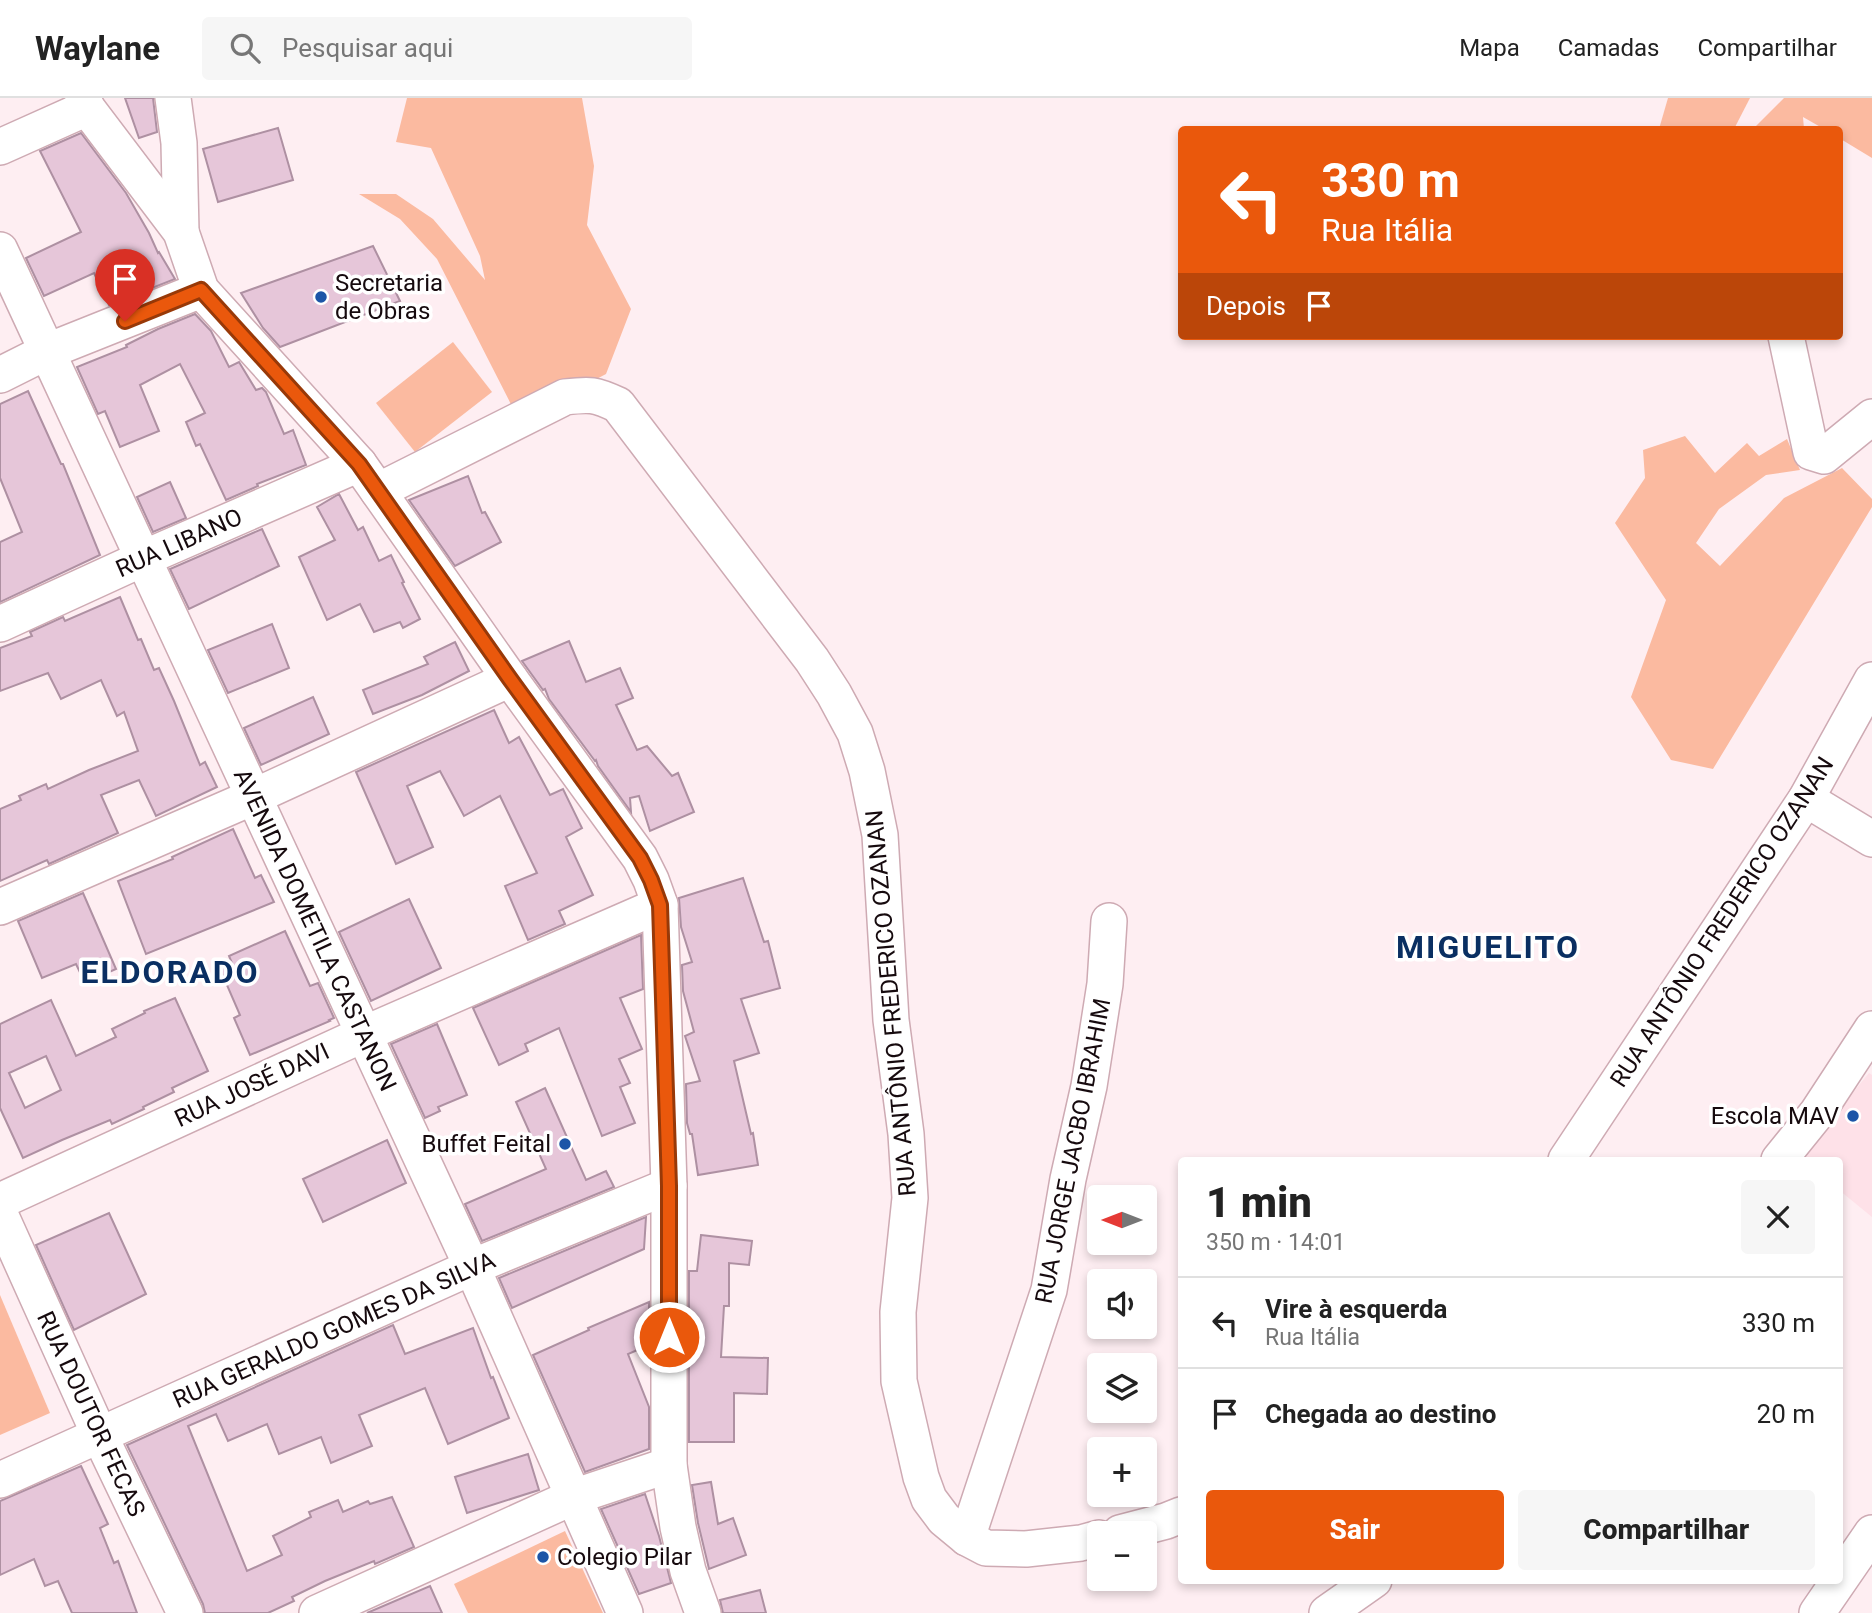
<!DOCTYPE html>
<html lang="pt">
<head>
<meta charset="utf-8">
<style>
  :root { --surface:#fff; --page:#f6f6f6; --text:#222; --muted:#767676; --line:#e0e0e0; --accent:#ea580c }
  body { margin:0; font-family:Roboto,sans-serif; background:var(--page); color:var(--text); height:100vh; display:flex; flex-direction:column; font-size:26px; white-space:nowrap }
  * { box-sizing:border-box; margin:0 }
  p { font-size:23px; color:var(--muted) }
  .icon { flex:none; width:38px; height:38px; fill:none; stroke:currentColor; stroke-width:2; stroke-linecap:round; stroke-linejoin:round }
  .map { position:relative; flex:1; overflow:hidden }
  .sheet { position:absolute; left:1178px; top:1059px; width:665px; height:427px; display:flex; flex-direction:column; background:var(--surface); border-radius:7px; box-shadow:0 4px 10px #0003 }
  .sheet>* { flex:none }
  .hud { position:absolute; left:1178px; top:28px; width:665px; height:214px; border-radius:7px; box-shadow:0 4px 10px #0003; background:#ea580c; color:#fff; overflow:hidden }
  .needle { width:46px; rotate:270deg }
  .buttons { position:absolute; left:1087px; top:1087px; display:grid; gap:14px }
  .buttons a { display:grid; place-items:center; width:70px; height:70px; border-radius:7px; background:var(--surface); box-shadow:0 4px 10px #0003; font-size:35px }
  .pin { position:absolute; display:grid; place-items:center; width:60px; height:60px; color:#fff; margin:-72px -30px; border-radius:50% 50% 50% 0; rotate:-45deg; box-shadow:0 0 7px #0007 }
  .pin .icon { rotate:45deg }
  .me { position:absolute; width:77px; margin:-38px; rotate:0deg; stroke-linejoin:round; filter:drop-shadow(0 0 5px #0008) }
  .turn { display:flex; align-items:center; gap:24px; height:147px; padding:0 28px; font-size:32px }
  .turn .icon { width:91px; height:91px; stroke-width:2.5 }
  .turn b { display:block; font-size:49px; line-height:60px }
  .then { display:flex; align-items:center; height:66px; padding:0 28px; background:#0003; gap:14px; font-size:26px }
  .round { display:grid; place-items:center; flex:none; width:74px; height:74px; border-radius:7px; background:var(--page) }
  .headline { display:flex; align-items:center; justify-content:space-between; height:119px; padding:0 28px }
  h1 { font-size:42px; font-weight:800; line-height:52px }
  .button { display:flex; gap:14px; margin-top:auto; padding:14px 28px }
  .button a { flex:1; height:80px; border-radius:7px; background:var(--accent); color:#fff; font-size:28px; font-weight:800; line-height:80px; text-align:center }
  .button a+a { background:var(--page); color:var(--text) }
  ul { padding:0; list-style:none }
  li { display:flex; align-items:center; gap:21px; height:91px; padding:0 28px; border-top:2px solid var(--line) }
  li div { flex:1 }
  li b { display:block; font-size:26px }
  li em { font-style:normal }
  header { display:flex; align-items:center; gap:42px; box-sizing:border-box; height:98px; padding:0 35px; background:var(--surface); border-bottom:2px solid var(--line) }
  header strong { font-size:33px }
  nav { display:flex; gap:38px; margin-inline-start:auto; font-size:24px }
  .search { width:490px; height:63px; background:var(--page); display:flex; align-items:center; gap:18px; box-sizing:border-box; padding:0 24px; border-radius:7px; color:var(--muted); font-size:26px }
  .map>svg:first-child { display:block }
  .built { fill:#fee1e8 }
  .green { fill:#fbbaa0 }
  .building { fill:#e6c6d9; stroke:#ae90a2; stroke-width:2; fill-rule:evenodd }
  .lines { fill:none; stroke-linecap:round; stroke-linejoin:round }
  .minor-casing { stroke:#ceaab3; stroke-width:38 }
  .minor { stroke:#fff; stroke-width:35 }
  .route-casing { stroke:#983908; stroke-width:18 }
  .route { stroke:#ea580c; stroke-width:12 }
  .poi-dot { fill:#1c55a7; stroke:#fff; stroke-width:2.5 }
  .labels { text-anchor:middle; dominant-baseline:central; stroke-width:7; stroke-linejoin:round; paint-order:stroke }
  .poi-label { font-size:24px; fill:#160a0e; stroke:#fff; text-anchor:start }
  .street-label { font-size:24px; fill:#160a0e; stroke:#fff }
  .district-label { font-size:32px; font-weight:bold; letter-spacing:2px; fill:#0a2f62; stroke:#fff }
</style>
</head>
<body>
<header>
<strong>Waylane</strong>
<div class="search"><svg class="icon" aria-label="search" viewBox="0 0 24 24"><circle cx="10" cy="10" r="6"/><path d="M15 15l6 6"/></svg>Pesquisar aqui</div>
<nav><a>Mapa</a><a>Camadas</a><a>Compartilhar</a></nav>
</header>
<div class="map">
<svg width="1872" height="1515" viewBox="0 0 1872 1515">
  <rect width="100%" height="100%" fill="#feeef2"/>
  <polygon class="built" points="1869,975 1872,977 1872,1119 1839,1092 1839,1062 1803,1062 1800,1059"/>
  <g class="green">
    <polygon points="407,0 582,0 594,68 587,127 631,211 606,276 519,322 437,161 400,121 359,96 396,96 433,121 485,182 480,158 431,50 396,44"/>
    <polygon points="1668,0 1750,0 1734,31 1659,31"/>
    <polygon points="1784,0 1872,0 1872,60 1839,40 1839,32 1824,31 1803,19 1804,31 1753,31"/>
    <polygon points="453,244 492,294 415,354 376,305"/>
    <polygon points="1685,338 1715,375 1747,345 1759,358 1787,341 1800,372 1766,377 1719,411 1696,445 1720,468 1784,400 1842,370 1872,401 1872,409 1713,671 1671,662 1631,599 1666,502 1615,425 1645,380 1643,352"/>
    <polygon points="0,1197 50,1315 0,1337"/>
    <polygon points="565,1433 603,1515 468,1515 454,1486"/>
  </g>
  <g class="building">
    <polygon points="125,0 153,0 157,34 139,40"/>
    <polygon points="278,30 293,82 218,104 203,51"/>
    <polygon points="81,35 126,95 149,135 158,155 159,154 175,181 109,207 94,175 44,198 26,160 81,134 40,53"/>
    <polygon points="373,148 400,203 280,249 263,230 241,195"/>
    <polygon points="195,216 211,233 229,269 239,264 256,292 262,290 266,294 284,336 293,332 306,367 257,386 258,388 226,402 200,346 196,348 186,324 205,315 180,266 140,287 159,333 120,349 105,313 98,316 77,269 127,249 126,247 158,231"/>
    <polygon points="28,293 61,366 63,366 100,457 0,504 0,444 22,434 0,380 0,306"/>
    <polygon points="468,378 482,415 485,414 501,444 455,468 409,402"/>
    <polygon points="170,384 186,420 153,434 137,399"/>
    <polygon points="339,396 358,432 363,429 379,463 391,457 404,484 402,485 420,521 403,530 400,524 374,534 360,506 327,522 299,459 335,442 317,409"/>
    <polygon points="262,431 279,468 189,511 170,471"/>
    <polygon points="120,499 138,542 141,541 154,572 159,570 174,603 200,667 205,664 217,689 156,718 139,682 101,697 118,735 49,766 47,762 0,783 0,711 21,702 19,698 46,686 48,691 89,672 138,653 124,614 117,618 101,582 61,601 48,575 0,593 0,550 32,538 30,534 63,519 65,523"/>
    <polygon points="272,526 289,570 228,595 208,552"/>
    <polygon points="569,543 586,584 620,570 633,600 616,607 637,652 647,648 672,678 678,675 694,714 650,733 639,698 630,700 631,714 598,668 596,662 595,663 549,601 545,591 543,592 522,563"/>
    <polygon points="455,544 469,573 422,597 373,616 363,592 428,566 424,559"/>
    <polygon points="313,599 329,636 261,667 244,630"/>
    <polygon points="494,612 509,645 519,639 550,697 563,691 582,730 566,739 593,797 559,813 565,826 528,842 505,788 537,775 500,698 464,718 440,673 407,688 433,749 396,766 356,674"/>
    <polygon points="233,731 255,780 261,777 274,804 146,856 118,783 173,761 172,759"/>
    <polygon points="743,780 764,844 768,843 780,890 741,901 759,955 734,963 751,1036 753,1035 758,1067 698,1077 692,1036 690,1036 687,1025 686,986 700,983 685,938 694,934 683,893 682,867 692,864 681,829 679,800"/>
    <polygon points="83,795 116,871 85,885 76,866 42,880 18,823"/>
    <polygon points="409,801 441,870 371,903 339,834"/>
    <polygon points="285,833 310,888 318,885 334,920 329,922 330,923 250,957 234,920 240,917 220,871 232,865 229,858"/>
    <polygon points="641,837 643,891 620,900 642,951 619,961 630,985 620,989 635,1025 602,1038 559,930 525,946 528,953 499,967 473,910"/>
    <path d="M175 900 208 973 172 990 174 994 143 1009 144 1011 112 1026 110 1022 62 1042 23 1060 0 1010V926L51 902 76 958 116 939 112 931 145 915 144 913ZM46 958 61 992 25 1010 9 975Z"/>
    <polygon points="437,926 467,997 438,1009 440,1013 425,1020 391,946"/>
    <polygon points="545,990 586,1082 606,1073 614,1089 482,1143 465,1106 546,1071 516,1004"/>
    <polygon points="387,1042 406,1085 323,1124 303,1081"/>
    <polygon points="109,1115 146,1196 74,1232 36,1147"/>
    <polygon points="646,1119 644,1151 512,1210 499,1180"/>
    <polygon points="701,1137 752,1143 749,1167 729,1165 729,1208 724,1208 721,1259 768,1260 767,1296 734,1295 734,1344 689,1344 689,1173 697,1173"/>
    <polygon points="649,1204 649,1247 628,1256 649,1309 649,1351 585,1374 533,1257 589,1232 588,1230"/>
    <polygon points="393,1227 405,1256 473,1230 491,1280 493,1279 509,1320 448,1346 425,1290 359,1317 372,1348 331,1365 321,1339 279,1356 267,1326 228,1343 216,1316 188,1328 247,1473 282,1457 273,1438 311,1419 309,1414 338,1402 343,1414 368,1403 370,1406 392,1399 414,1449 375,1466 374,1463 325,1483 292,1499 294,1503 268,1515 205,1515 203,1506 127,1347"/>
    <polygon points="528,1356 539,1392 467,1415 455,1379"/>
    <polygon points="81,1368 108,1426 100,1430 114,1465 118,1463 137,1515 72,1515 58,1483 45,1488 34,1461 0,1477 0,1403"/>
    <polygon points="711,1384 718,1426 733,1420 746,1457 709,1471 698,1425 692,1387"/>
    <polygon points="645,1396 659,1438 671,1485 639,1496 601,1411"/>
    <polygon points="430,1488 442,1515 367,1515"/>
    <polygon points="760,1492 766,1515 723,1515 720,1502"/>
  </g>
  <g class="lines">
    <g class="minor-casing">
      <g id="minor">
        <polyline points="83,0 87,10 181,134 201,192 359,366 510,581 640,760 651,782 660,807 669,1088 669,1367 678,1429 688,1473 703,1515"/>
        <polyline points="173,0 179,45 181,134"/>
        <polyline points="0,49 87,10"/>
        <polyline points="0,152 472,1169 625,1515"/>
        <polyline points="1786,238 1811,354 1824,358 1872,319"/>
        <polyline points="0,277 48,253 201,192"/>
        <path d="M378 393 565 299C590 296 595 296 618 307L812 562 834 596 855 635 867 673 880 737 891 922 906 1036 910 1100 898 1214 899 1283 921 1379 929 1401 944 1421 967 1440 986 1450 1026 1451 1081 1445 1099 1440"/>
        <polyline points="0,526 144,460 359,366"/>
        <polyline points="1806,701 1872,741"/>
        <polyline points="0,809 253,699 510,581"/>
        <polyline points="1566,1062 1806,701 1872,582"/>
        <polyline points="1779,1062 1817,1015 1872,931"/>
        <polyline points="0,1103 364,936 660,807"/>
        <polyline points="0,1116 100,1338 185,1515"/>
        <polyline points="0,1382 472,1169 669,1088"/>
        <polyline points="1120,1435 1166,1423 1181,1417"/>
        <polyline points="967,1440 1049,1192 1068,1081 1089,988 1105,886 1109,823"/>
        <polyline points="317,1515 573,1399 669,1367"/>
        <polyline points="1327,1515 1374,1482"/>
        <polyline points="1817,1515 1872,1435"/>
      </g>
    </g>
    <use href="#minor" class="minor"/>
  </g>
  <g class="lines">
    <g class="route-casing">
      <polyline id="route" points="125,223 201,192 359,366 510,581 640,760 651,782 660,807 669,1088 669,1239"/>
    </g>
    <use href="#route" class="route"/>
  </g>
  <g class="poi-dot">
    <circle cx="321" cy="199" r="7"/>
    <circle cx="1853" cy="1018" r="7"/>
    <circle cx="565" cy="1046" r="7"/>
    <circle cx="543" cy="1459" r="7"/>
  </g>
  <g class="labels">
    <g class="poi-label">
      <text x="335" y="185">Secretaria<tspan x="335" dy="28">de Obras</tspan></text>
      <text x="1839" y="1018" text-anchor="end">Escola MAV</text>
      <text x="551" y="1046" text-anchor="end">Buffet Feital</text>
      <text x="557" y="1459">Colegio Pilar</text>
    </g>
    <g class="street-label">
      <text transform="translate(179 445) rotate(-24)">RUA LIBANO</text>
      <text transform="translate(1722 824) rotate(-57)">RUA ANTÔNIO FREDERICO OZANAN</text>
      <text transform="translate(315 832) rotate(65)">AVENIDA DOMETILA CASTANON</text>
      <text transform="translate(891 905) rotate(-95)">RUA ANTÔNIO FREDERICO OZANAN</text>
      <text transform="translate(252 987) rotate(-25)">RUA JOSÉ DAVI</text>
      <text transform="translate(1073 1053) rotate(-79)">RUA JORGE JACBO IBRAHIM</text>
      <text transform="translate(334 1232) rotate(-24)">RUA GERALDO GOMES DA SILVA</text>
      <text transform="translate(91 1316) rotate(65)">RUA DOUTOR FECAS</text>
    </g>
    <g class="district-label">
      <text x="1488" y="849">MIGUELITO</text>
      <text x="170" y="874">ELDORADO</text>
    </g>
  </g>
</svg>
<div class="buttons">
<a><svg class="needle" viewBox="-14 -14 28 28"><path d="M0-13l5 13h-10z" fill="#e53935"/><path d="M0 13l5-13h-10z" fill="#767676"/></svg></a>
<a><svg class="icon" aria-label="sound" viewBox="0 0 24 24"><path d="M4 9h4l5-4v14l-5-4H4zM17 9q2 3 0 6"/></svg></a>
<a><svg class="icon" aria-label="layers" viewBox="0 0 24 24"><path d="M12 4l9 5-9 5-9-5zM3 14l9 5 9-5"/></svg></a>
<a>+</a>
<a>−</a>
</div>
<div class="pin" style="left:125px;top:223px;background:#d93025"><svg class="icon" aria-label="arrive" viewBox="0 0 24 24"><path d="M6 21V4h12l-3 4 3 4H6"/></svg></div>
<svg class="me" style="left:669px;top:1239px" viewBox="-20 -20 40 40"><circle r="17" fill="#ea580c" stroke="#fff" stroke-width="3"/><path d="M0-11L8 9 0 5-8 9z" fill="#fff"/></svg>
<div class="hud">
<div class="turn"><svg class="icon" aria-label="left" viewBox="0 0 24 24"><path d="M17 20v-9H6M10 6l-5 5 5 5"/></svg><div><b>330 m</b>Rua Itália</div></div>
<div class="then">Depois<svg class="icon" aria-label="arrive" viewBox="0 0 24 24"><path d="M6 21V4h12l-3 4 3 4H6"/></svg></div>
</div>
<section class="sheet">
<div class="headline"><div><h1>1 min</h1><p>350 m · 14:01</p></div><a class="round"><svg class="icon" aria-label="close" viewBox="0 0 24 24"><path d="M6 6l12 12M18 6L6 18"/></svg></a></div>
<ul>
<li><svg class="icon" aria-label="left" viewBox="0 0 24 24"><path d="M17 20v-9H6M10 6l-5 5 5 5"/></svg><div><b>Vire à esquerda</b><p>Rua Itália</p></div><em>330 m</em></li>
<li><svg class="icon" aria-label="arrive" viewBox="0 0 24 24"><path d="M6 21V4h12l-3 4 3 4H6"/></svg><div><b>Chegada ao destino</b></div><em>20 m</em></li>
</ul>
<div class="button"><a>Sair</a><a>Compartilhar</a></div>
</section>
</div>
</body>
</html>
